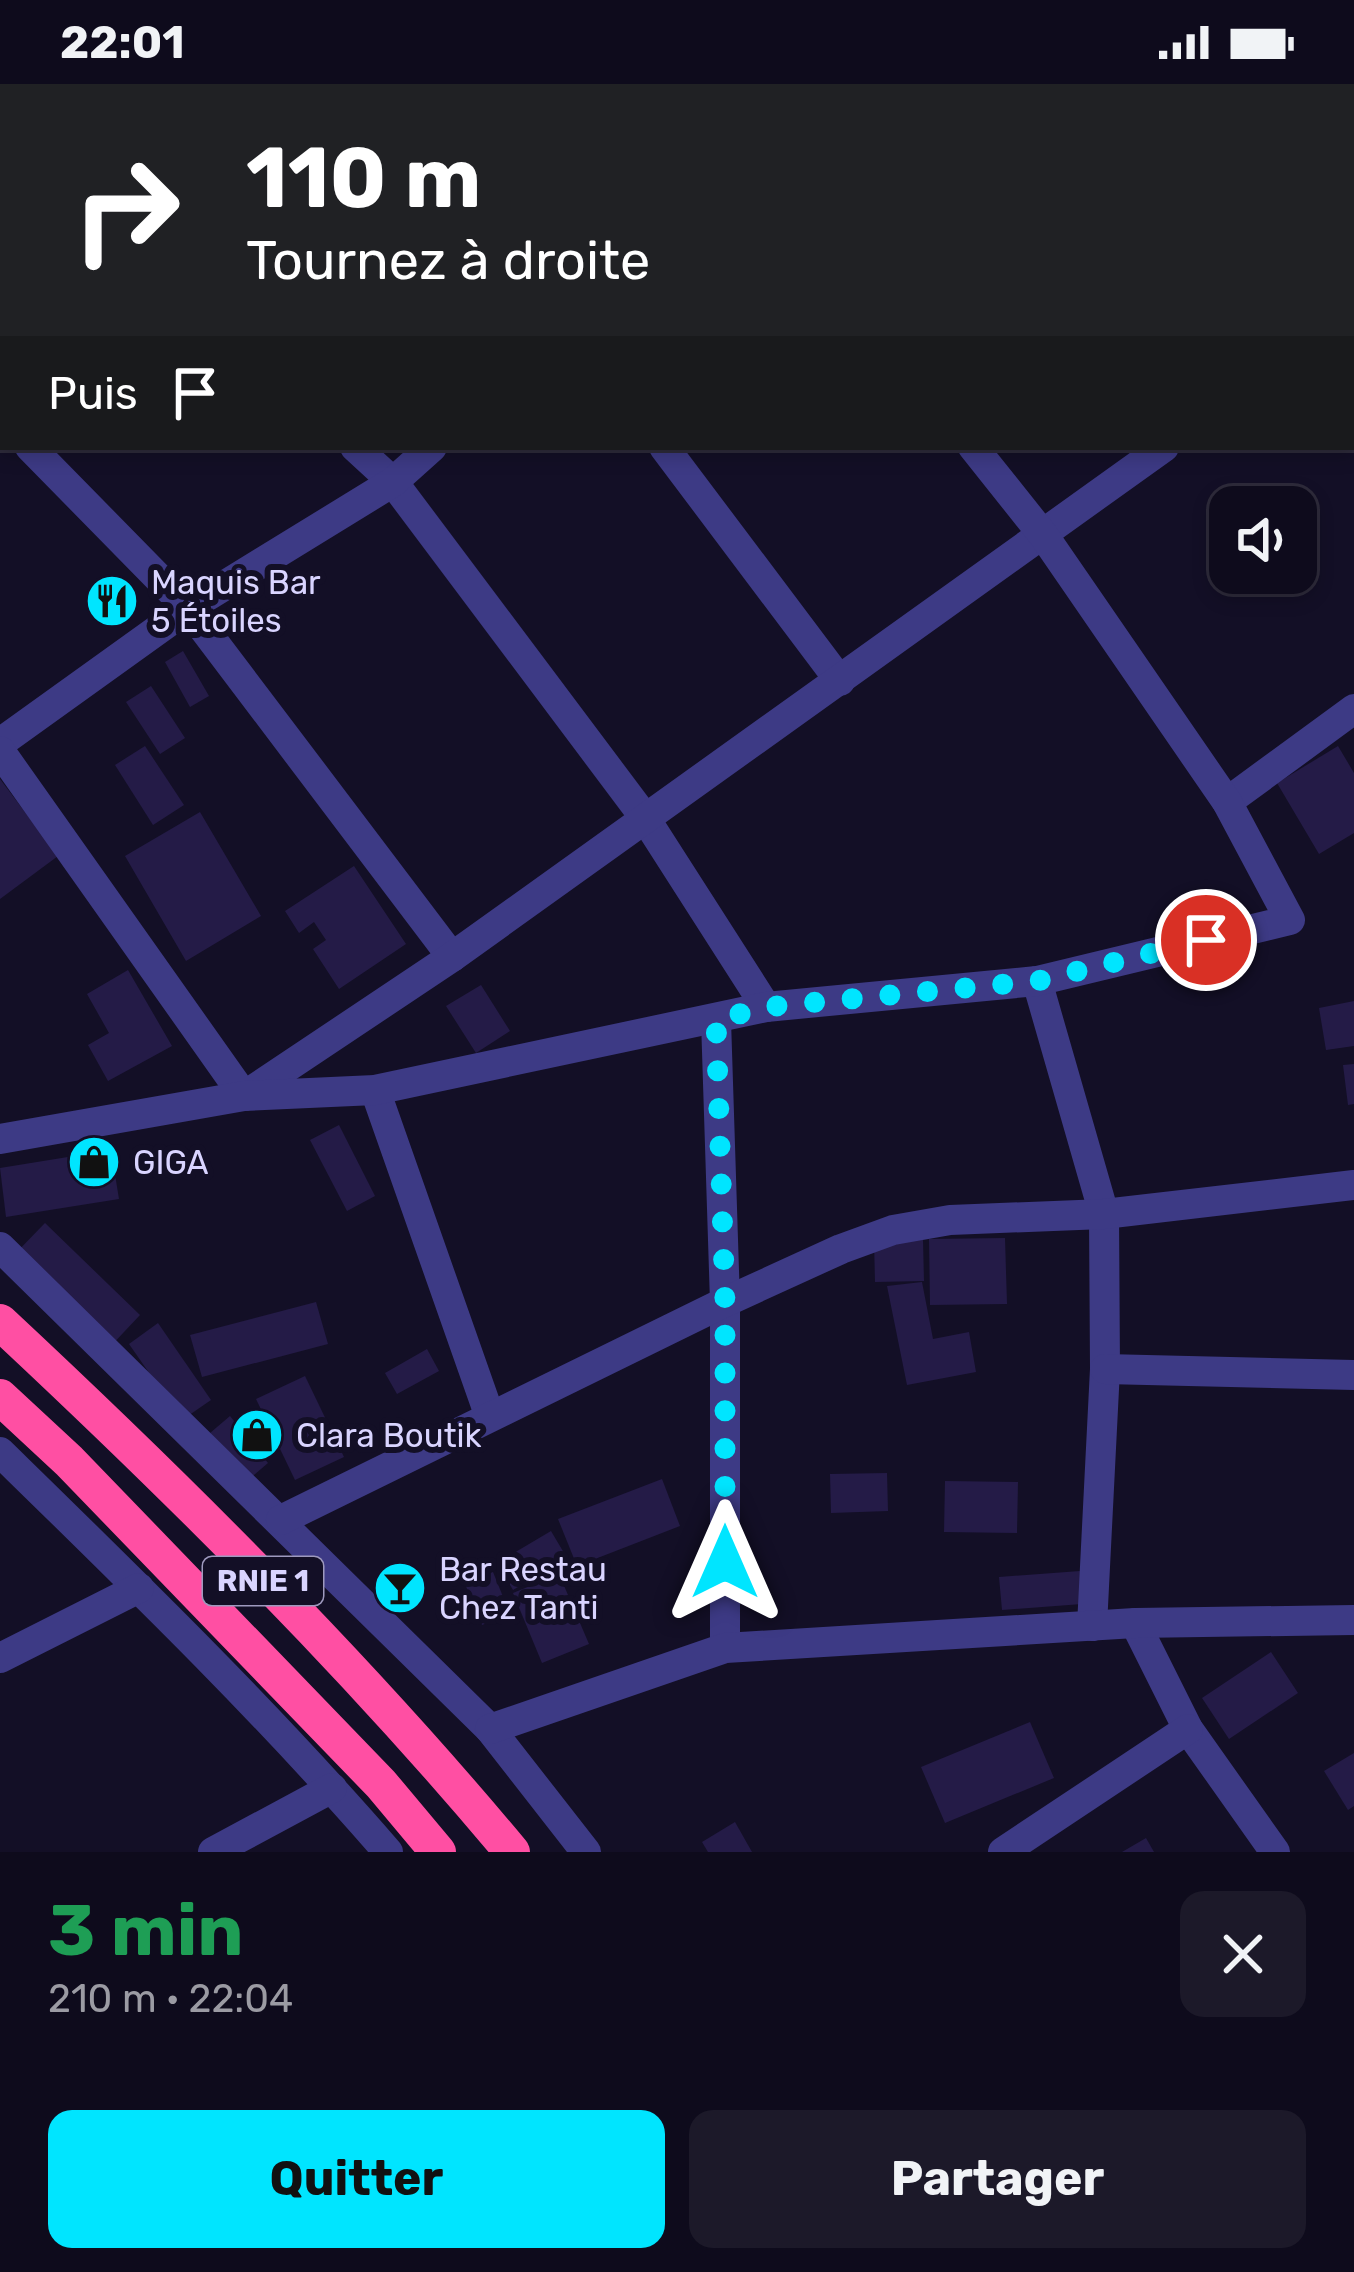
<!DOCTYPE html>
<html lang="fr">
<head>
<meta charset="utf-8">
<style>
  :root { --surface:#0e0b1c; --page:#1c1929; --text:#f1f3f6; --muted:#9b9ba3; --line:#2e2b3b; --accent:#00e5ff }
  body { margin:0; font-family:Rubik,sans-serif; background:var(--page); color:var(--text); height:100vh; display:flex; flex-direction:column; font-size:45px; white-space:nowrap }
  * { box-sizing:border-box; margin:0 }
  p { font-size:39px; color:var(--muted) }
  .icon { flex:none; width:66px; height:66px; fill:none; stroke:currentColor; stroke-width:2; stroke-linecap:round; stroke-linejoin:round }
  .map { position:relative; height:1768px; overflow:hidden }
  .side { display:flex; flex-direction:column; background:var(--surface); flex:1 }
  .side>* { flex:none }
  .hud { position:absolute; left:0px; top:0px; width:1356px; height:366px; box-shadow:0 6px 18px #0003,0 0 0 3px var(--line); background:#202124; color:#fff; overflow:hidden }
  .buttons { position:absolute; left:1209px; top:402px; display:grid; gap:24px }
  .buttons a { display:grid; place-items:center; width:108px; height:108px; border-radius:24px; background:var(--surface); box-shadow:0 6px 18px #0003,0 0 0 3px var(--line); font-size:60px }
  .pin { position:absolute; display:grid; place-items:center; width:102px; height:102px; color:#fff; margin:-51px; border:6px solid #fff; border-radius:50%; box-shadow:0 3px 12px #0007 }
  .me { position:absolute; width:132px; margin:-66px; rotate:0deg; stroke-linejoin:round; filter:drop-shadow(0 0 9px #0008) }
  .turn { display:flex; align-items:center; gap:42px; height:252px; padding:0 48px; font-size:54px }
  .turn .icon { width:156px; height:156px; stroke-width:2.5 }
  .turn b { display:block; font-size:84px; line-height:102px }
  .then { display:flex; align-items:center; height:114px; padding:0 48px; background:#0003; gap:24px; font-size:45px }
  .round { display:grid; place-items:center; flex:none; width:126px; height:126px; border-radius:24px; background:var(--page) }
  .head { display:flex; align-items:center; justify-content:space-between; height:204px; padding:0 48px }
  h1 { font-size:72px; font-weight:700; line-height:90px; color:#1e9e55 }
  .button { display:flex; gap:24px; margin-top:auto; padding:24px 48px }
  .button a { flex:1; height:138px; border-radius:24px; background:var(--accent); color:#111; font-size:48px; font-weight:700; line-height:138px; text-align:center }
  .button a+a { background:var(--page); color:var(--text) }
  .status { display:flex; justify-content:space-between; align-items:center; height:84px; padding:0 60px; background:var(--surface); direction:ltr }
  .status svg { height:33px; fill:currentColor }
  .map>svg:first-child { display:block }
  .building { fill:#241b47 }
  .lines { fill:none; stroke-linecap:round; stroke-linejoin:round }
  .minor { stroke:#3d3a85; stroke-width:30 }
  .highway { stroke:#ff4fa3; stroke-width:36 }
  .route { stroke:#00e5ff; stroke-width:21; stroke-dasharray:0 37.8 }
  .labels { text-anchor:middle; dominant-baseline:central; stroke-width:12; stroke-linejoin:round; paint-order:stroke }
  .shield { fill:#130f26; stroke:#9e99be; stroke-width:3 }
  .shield-label { font-size:30px; font-weight:bold; fill:#d9d4ff }
  .poi-label { font-size:33px; fill:#d9d4ff; stroke:#130f26; text-anchor:start }
</style>
</head>
<body>
<div class="status"><b>22:01</b><svg viewBox="0 0 49 12"><path d="M0 12V9h3v3zM5 12V6h3v6zM10 12V3h3v9zM15 12V0h3v12zM26 1h20v11H26zM47 4h2v5h-2z"/></svg></div>
<div class="map">
<svg width="1354" height="1768" viewBox="0 0 1354 1768">
  <rect width="100%" height="100%" fill="#130f26"/>
  <g class="building">
    <polygon points="183,567 209,612 190,623 165,578"/>
    <polygon points="151,602 185,654 160,670 126,618"/>
    <polygon points="145,662 184,721 153,741 115,681"/>
    <polygon points="1338,662 1354,689 1354,749 1319,770 1277,699"/>
    <polygon points="0,695 58,772 0,815"/>
    <polygon points="200,728 261,832 186,877 125,772"/>
    <polygon points="354,782 406,860 339,905 313,865 326,856 314,838 299,849 285,827"/>
    <polygon points="128,886 172,962 108,997 88,961 109,949 87,910"/>
    <polygon points="481,901 510,947 476,969 446,922"/>
    <polygon points="1354,917 1354,962 1326,966 1319,924"/>
    <polygon points="1354,980 1354,1020 1348,1021 1343,981"/>
    <polygon points="339,1041 375,1112 347,1127 310,1056"/>
    <polygon points="111,1066 119,1115 6,1133 0,1084"/>
    <polygon points="45,1139 140,1231 108,1265 13,1172"/>
    <polygon points="1005,1154 1007,1220 930,1221 929,1155"/>
    <polygon points="923,1156 924,1197 875,1198 874,1157"/>
    <polygon points="922,1198 933,1255 969,1248 976,1288 907,1301 887,1202"/>
    <polygon points="316,1218 328,1260 202,1293 190,1251"/>
    <polygon points="158,1239 211,1316 182,1336 129,1260"/>
    <polygon points="427,1265 439,1287 397,1310 385,1289"/>
    <polygon points="305,1292 344,1373 295,1396 256,1315"/>
    <polygon points="230,1332 268,1379 248,1396 210,1349"/>
    <polygon points="887,1389 888,1427 831,1429 830,1390"/>
    <polygon points="662,1395 680,1442 577,1482 558,1435"/>
    <polygon points="945,1397 1018,1398 1017,1449 944,1448"/>
    <polygon points="551,1447 567,1474 513,1506 497,1479"/>
    <polygon points="1080,1487 1082,1520 1002,1526 999,1493"/>
    <polygon points="493,1488 510,1530 482,1541 465,1500"/>
    <polygon points="559,1490 589,1560 542,1579 513,1509"/>
    <polygon points="1271,1568 1298,1609 1229,1655 1202,1614"/>
    <polygon points="1030,1638 1054,1694 945,1739 921,1683"/>
    <polygon points="1354,1669 1354,1722 1348,1726 1324,1687"/>
    <polygon points="735,1738 752,1768 708,1768 702,1758"/>
    <polygon points="1146,1754 1154,1768 1122,1768"/>
  </g>
  <g class="lines">
    <g class="minor">
      <polyline points="301,0 305,3"/>
      <polyline points="665,0 668,3"/>
      <polyline points="1001,0 1003,3"/>
      <polyline points="803,3 806,0"/>
      <polyline points="0,46 3,49"/>
      <polyline points="1353,225 1354,224"/>
      <polyline points="0,332 3,335"/>
      <polyline points="30,363 188,524 452,873"/>
      <polyline points="355,363 393,398 645,734 766,923"/>
      <polyline points="664,363 840,597"/>
      <polyline points="0,659 188,524 393,398 432,363"/>
      <polyline points="0,667 244,1012 452,873 1164,363"/>
      <polyline points="1227,718 1354,625"/>
      <polyline points="1037,897 1104,1130 1105,1285 1092,1542"/>
      <polyline points="716,936 725,1218 725,1564"/>
      <polyline points="375,1006 489,1330"/>
      <polyline points="0,1055 244,1012 375,1006 766,923 1037,897 1290,836 1227,718 1044,452 973,363"/>
      <polyline points="0,1163 490,1645 586,1768"/>
      <polyline points="1105,1285 1354,1291"/>
      <path d="M0 1368C133 1498 266 1627 388 1768"/>
      <polyline points="281,1436 725,1218 841,1165 893,1146 950,1136 1104,1130 1354,1101"/>
      <polyline points="1135,1539 1188,1645 1275,1768"/>
      <polyline points="0,1574 139,1504"/>
      <polyline points="490,1645 725,1564 1135,1539 1354,1536"/>
      <polyline points="213,1768 332,1704"/>
      <polyline points="1003,1768 1188,1645"/>
    </g>
    <g class="highway">
      <path d="M0 1238C179 1405 355 1580 512 1768"/>
      <polyline points="0,1313 69,1377 381,1700 438,1768"/>
    </g>
  </g>
  <g class="lines">
    <polyline class="route" points="725,1478 725,1218 716,936 766,923 1037,897 1206,856"/>
  </g>
  <defs>
    <g id="restaurant-disc" transform="scale(2.7)"><circle r="9.5" fill="#00e5ff" stroke="#130f26"/><path d="M-5-6h1v4h1v-4h1v4h1v-4h1v5L-1.5 .5V6h-2V.5L-5-1ZM5-6V6H3V1.5H1.5Q1.5-4 5-6Z" fill="#111"/></g>
    <g id="shop-disc" transform="scale(2.7)"><circle r="9.5" fill="#00e5ff" stroke="#130f26"/><path d="M-5-2.5h2.3a2.7 3.5 0 0 1 5.4 0H5L5.5 6h-11ZM-1.5-2.5h3a1.5 2.3 0 0 0-3 0Z" fill="#111"/></g>
    <g id="bar-disc" transform="scale(2.7)"><circle r="9.5" fill="#00e5ff" stroke="#130f26"/><path d="M-6-5H6L.8 .8V4.5H3.5V6h-7V4.5H-.8V.8Z" fill="#111"/></g>
  </defs>
  <g fill-rule="evenodd">
    <use href="#restaurant-disc" x="112" y="517"/>
    <use href="#shop-disc" x="94" y="1078"/>
    <use href="#shop-disc" x="257" y="1351"/>
    <use href="#bar-disc" x="400" y="1504"/>
  </g>
  <g class="labels">
    <rect class="shield" x="203" y="1473" width="120" height="48" rx="9"/>
    <g class="shield-label">
      <text x="263" y="1497">RNIE 1</text>
    </g>
    <g class="poi-label">
      <text x="151" y="498">Maquis Bar<tspan x="151" dy="38">5 Étoiles</tspan></text>
      <text x="133" y="1078">GIGA</text>
      <text x="296" y="1351">Clara Boutik</text>
      <text x="439" y="1485">Bar Restau<tspan x="439" dy="38">Chez Tanti</tspan></text>
    </g>
  </g>
</svg>
<div class="buttons">
<a><svg class="icon" aria-label="sound" viewBox="0 0 24 24"><path d="M4 9h4l5-4v14l-5-4H4zM17 9q2 3 0 6"/></svg></a>
</div>
<div class="pin" style="left:1206px;top:856px;background:#d93025"><svg class="icon" aria-label="arrive" viewBox="0 0 24 24"><path d="M6 21V4h12l-3 4 3 4H6"/></svg></div>
<svg class="me" style="left:725px;top:1478px" viewBox="-20 -20 40 40"><path d="M0-17L14 15 0 8-14 15z" fill="#00e5ff" stroke="#fff" stroke-width="4"/></svg>
<div class="hud">
<div class="turn"><svg class="icon" aria-label="right" viewBox="0 0 24 24"><path d="M7 20v-9h11M14 6l5 5-5 5"/></svg><div><b>110 m</b>Tournez à droite</div></div>
<div class="then">Puis<svg class="icon" aria-label="arrive" viewBox="0 0 24 24"><path d="M6 21V4h12l-3 4 3 4H6"/></svg></div>
</div>
</div>
<section class="side">
<div class="head"><div><h1>3 min</h1><p>210 m · 22:04</p></div><a class="round"><svg class="icon" aria-label="close" viewBox="0 0 24 24"><path d="M6 6l12 12M18 6L6 18"/></svg></a></div>
<div class="button"><a>Quitter</a><a>Partager</a></div>
</section>
</body>
</html>
